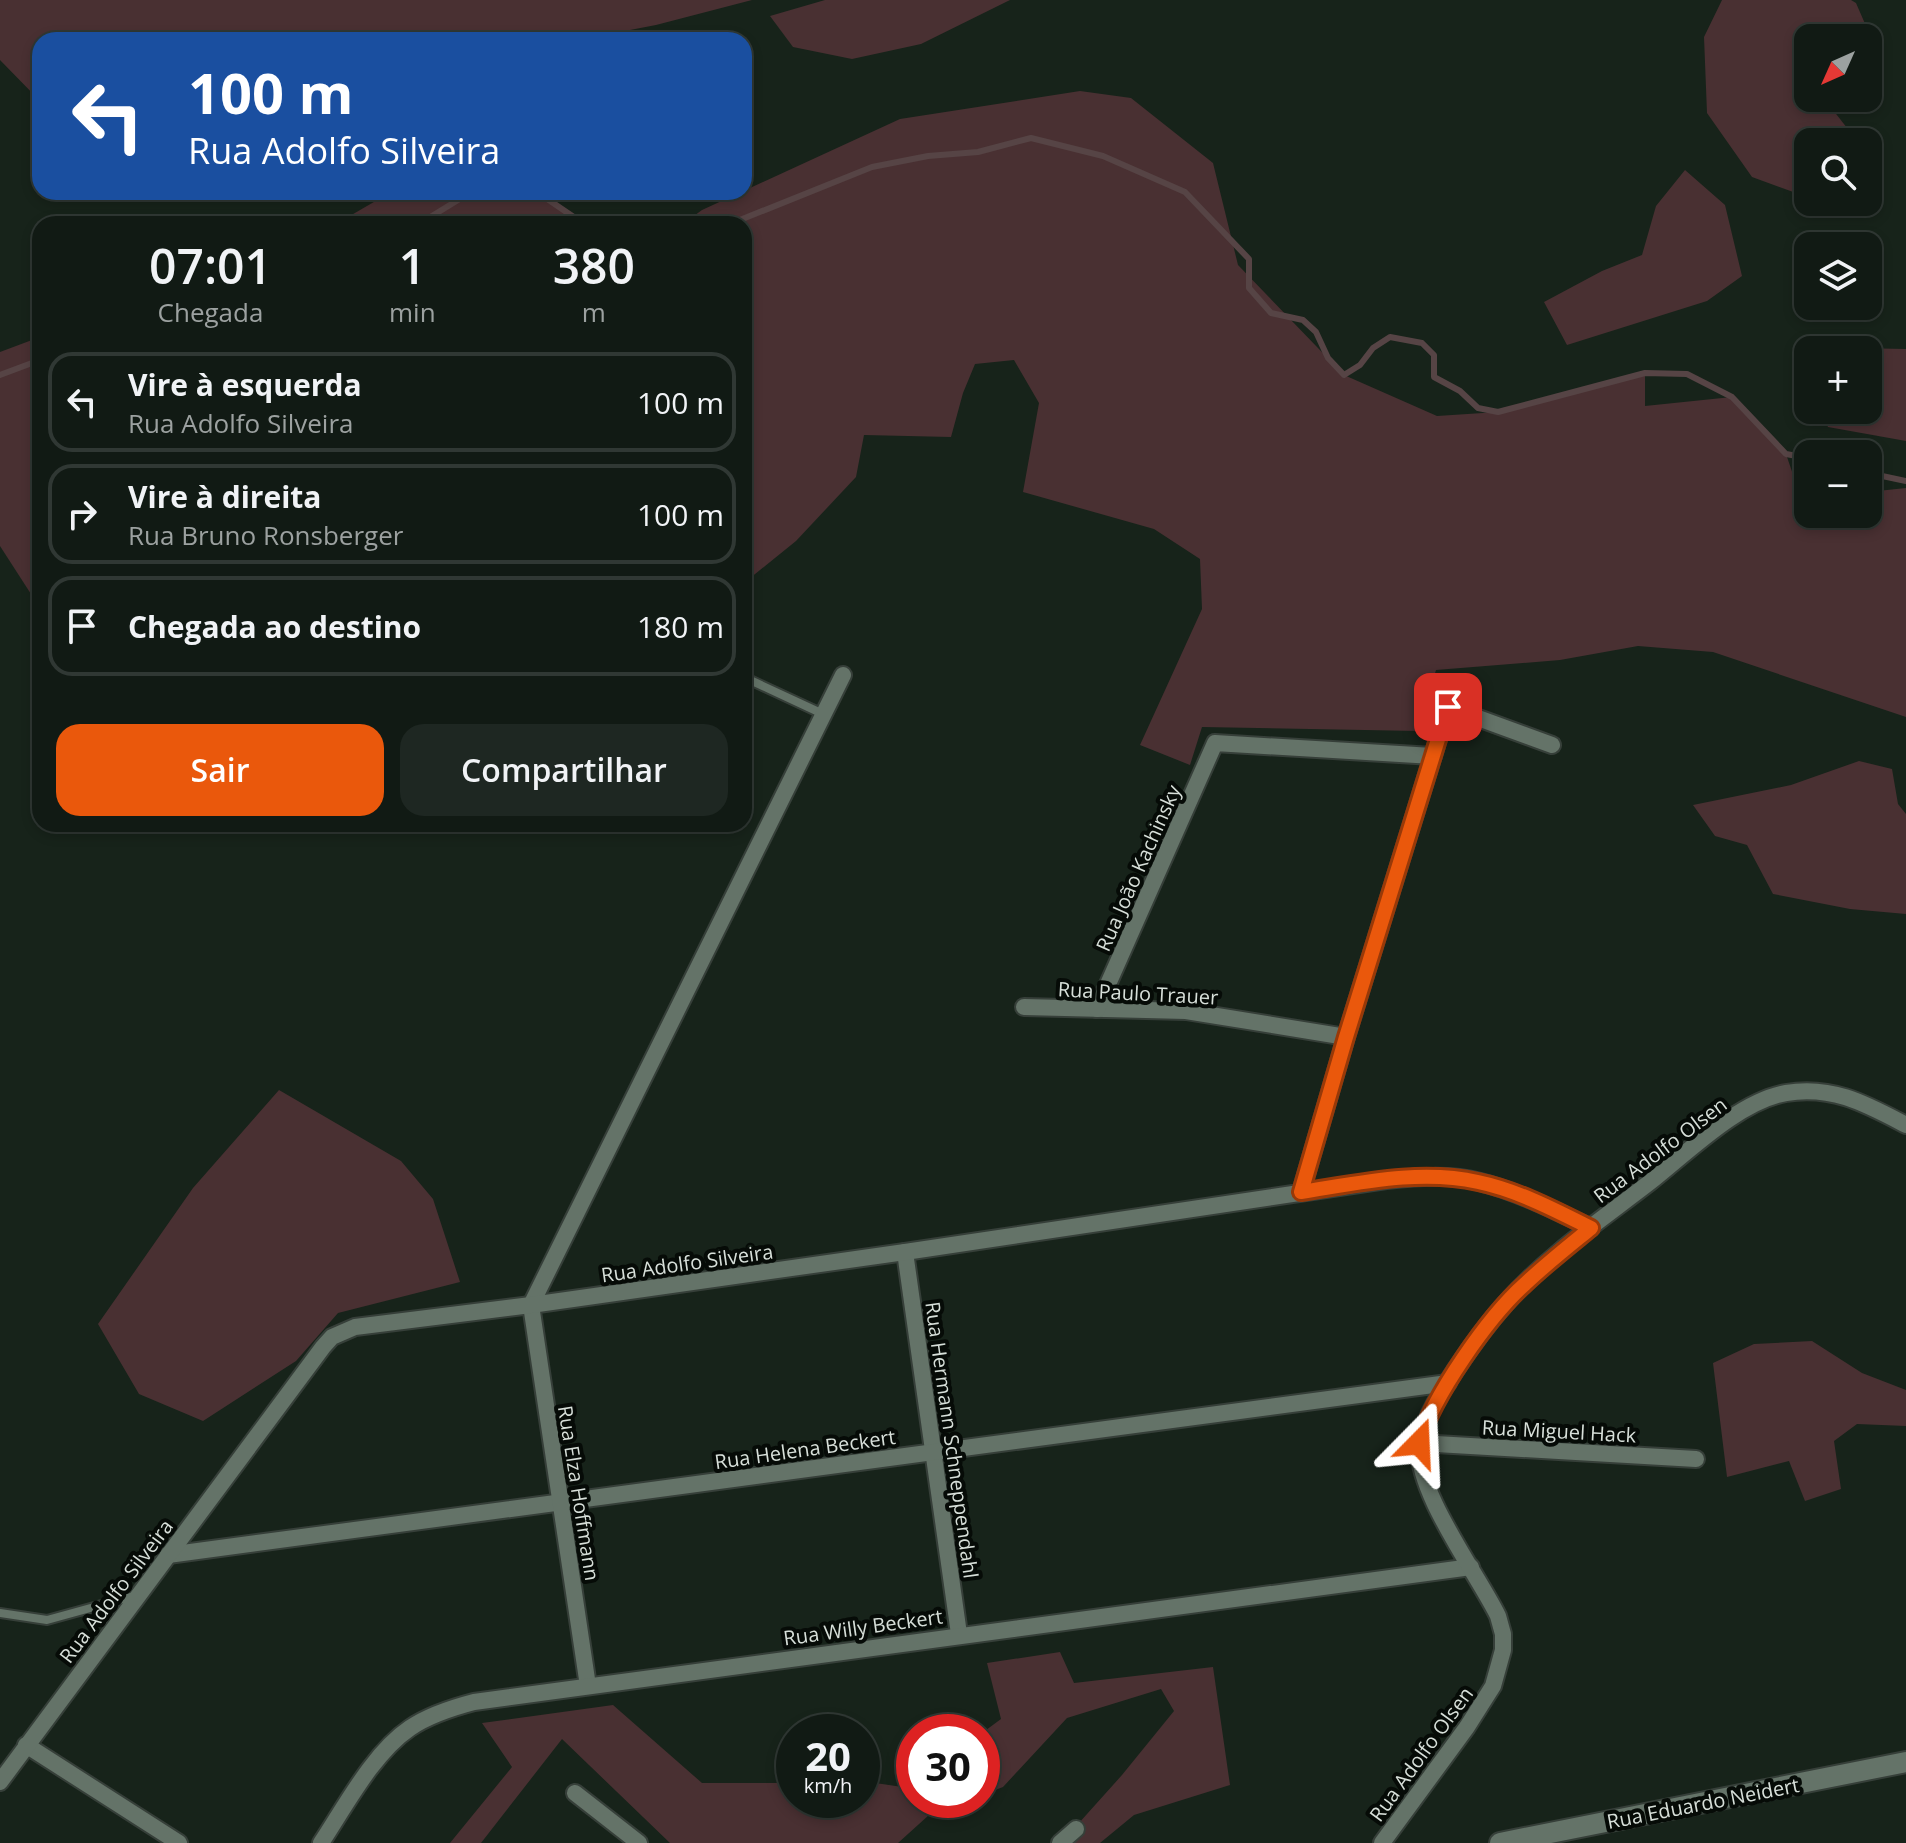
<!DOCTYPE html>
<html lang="pt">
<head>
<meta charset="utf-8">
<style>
  :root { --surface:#111a14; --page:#1e2722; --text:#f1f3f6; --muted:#9ca1a0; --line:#303834; --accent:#ea580c }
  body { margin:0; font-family:"Open Sans",sans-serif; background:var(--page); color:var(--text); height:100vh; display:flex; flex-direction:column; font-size:30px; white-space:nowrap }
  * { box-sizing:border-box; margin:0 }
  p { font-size:26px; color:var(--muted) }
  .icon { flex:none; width:44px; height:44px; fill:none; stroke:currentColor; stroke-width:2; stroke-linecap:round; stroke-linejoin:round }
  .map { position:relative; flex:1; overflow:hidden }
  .details { position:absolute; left:32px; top:216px; width:720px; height:616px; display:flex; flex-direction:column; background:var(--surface); border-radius:24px; box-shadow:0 4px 12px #0003,0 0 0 2px var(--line) }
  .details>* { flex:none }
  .hud { position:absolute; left:32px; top:32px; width:720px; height:168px; border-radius:24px; box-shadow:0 4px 12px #0003,0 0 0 2px var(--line); background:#1a4fa0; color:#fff; overflow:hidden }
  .needle { width:52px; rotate:225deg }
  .buttons { position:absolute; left:1794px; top:24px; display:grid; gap:16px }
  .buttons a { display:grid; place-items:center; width:88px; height:88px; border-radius:16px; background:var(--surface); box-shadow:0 4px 12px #0003,0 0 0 2px var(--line); font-size:40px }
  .speed { position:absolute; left:776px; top:1714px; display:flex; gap:16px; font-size:40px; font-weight:700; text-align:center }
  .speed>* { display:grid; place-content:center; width:104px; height:104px; border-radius:50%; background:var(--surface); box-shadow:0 4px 12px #0003,0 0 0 2px var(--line); line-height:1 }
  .speed small { font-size:20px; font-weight:400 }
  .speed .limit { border:12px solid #d22; background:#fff; color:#111 }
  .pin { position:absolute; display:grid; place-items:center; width:68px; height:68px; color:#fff; margin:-34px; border-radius:16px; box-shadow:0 4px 12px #0006 }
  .me { position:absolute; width:88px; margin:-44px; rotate:21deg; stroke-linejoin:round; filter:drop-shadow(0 0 6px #0008) }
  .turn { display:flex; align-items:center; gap:28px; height:168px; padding:0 24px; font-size:36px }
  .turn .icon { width:104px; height:104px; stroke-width:2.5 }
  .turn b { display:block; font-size:56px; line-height:68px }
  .eta { display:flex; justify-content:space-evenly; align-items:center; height:136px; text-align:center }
  .eta b { font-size:48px; font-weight:600; line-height:56px }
  .button { display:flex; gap:16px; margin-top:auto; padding:16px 24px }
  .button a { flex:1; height:92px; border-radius:24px; background:var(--accent); color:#fff; font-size:32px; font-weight:600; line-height:92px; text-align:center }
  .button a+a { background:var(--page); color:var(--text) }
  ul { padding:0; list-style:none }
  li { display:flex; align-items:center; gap:24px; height:100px; margin:0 16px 12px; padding:0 8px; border:4px solid var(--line); border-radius:24px }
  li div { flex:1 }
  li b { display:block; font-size:30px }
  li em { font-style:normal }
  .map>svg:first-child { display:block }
  .green { fill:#493032 }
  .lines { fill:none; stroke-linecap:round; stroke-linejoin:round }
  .stream { stroke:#564445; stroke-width:6 }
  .service-casing { stroke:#363f39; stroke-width:12 }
  .minor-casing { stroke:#363f39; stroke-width:20 }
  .secondary-casing { stroke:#363f39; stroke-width:24 }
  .service { stroke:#647368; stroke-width:8 }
  .minor { stroke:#647368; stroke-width:16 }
  .secondary { stroke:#647368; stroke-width:20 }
  .route-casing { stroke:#983908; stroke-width:20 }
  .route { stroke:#ea580c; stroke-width:14 }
  .labels { text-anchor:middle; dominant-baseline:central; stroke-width:8; stroke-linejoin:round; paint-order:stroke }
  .street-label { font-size:20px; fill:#d7dfd9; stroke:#060b07 }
</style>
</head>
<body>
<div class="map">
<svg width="1906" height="1843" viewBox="0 0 1906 1843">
  <rect width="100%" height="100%" fill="#17231a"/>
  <g class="green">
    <polygon points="0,0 752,0 656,25 578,40 40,40 40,101 0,60"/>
    <polygon points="825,0 1010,0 921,44 852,59 793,47 770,16"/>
    <polygon points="1722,0 1851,0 1856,3 1866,26 1861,38 1808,38 1808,98 1838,98 1833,110 1858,142 1808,142 1808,190 1796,193 1752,177 1707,113 1704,37"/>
    <polygon points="1080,91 1131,98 1213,163 1238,265 1344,375 1437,416 1498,412 1645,373 1645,406 1732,397 1786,454 1801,498 1808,498 1808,514 1868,514 1868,492 1906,488 1906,717 1713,652 1638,646 1560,660 1436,670 1418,731 1202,727 1190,765 1140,745 1202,609 1200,559 1154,529 1023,492 1039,403 1014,360 975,364 963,393 951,437 864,435 856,477 796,541 744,583 744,224 683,224 702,210 900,119"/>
    <polygon points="1685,170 1725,205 1742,276 1707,301 1567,345 1544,302 1602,271 1642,255 1656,206"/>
    <polygon points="391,192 537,192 584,224 336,224"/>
    <polygon points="40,337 40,608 0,546 0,352"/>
    <polygon points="1855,348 1906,349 1906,441 1828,427 1820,410 1868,410 1868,350 1852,350"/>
    <polygon points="1859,761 1892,769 1898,804 1906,814 1906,914 1850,909 1773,894 1747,845 1715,836 1693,805 1791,785"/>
    <polygon points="279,1090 401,1161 433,1199 460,1282 338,1313 296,1361 203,1421 139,1394 98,1324 193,1188"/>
    <polygon points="1812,1341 1862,1373 1906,1390 1906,1426 1857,1424 1834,1441 1841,1489 1805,1501 1789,1461 1727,1477 1713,1363 1754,1344"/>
    <polygon points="1060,1652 1074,1683 1213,1667 1230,1785 1134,1815 1100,1843 1061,1843 1122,1775 1174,1711 1161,1689 1067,1718 1003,1787 982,1795 982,1733 1001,1719 987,1663"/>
    <polygon points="613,1705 702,1783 794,1783 794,1800 862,1800 862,1781 909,1788 914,1784 914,1800 969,1800 929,1815 898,1843 670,1843 562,1739 481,1843 450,1843 512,1767 482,1723"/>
  </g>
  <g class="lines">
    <g class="stream">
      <polyline points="537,192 584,224"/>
      <polyline points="419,224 471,192"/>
      <polyline points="730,224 872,167 928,156 978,152 1031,138 1103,156 1185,192 1249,259 1249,288 1271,313 1303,320 1316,332 1328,358 1344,375 1360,365 1373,348 1390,337 1422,343 1434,355 1434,377 1460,391 1478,408 1498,412 1645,373 1687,374 1732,397 1786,454 1808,458"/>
      <polyline points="0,375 40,360"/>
      <polyline points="1868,473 1906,481"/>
    </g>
    <g class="service-casing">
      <g id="service">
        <polyline points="744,691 750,680 823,714"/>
        <polyline points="0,1613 47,1620 134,1596"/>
      </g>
    </g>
    <g class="minor-casing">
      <g id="minor">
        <polyline points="1024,1007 1186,1011 1346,1037"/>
        <polyline points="1097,1009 1215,743 1433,756"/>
        <polyline points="1301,1192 1346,1037 1448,707 1552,745"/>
        <polyline points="905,1252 959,1634"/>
        <polyline points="1419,1443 1696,1459"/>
        <polyline points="168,1555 1448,1383"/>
        <polyline points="588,1686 531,1305 843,675"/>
        <polyline points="26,1745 179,1843"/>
        <path d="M0 1782 323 1347 332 1337 355 1327 531 1305 905 1252 1386 1180C1417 1177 1450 1174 1480 1182 1519 1192 1556 1211 1591 1228"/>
        <polyline points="575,1793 639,1843"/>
        <path d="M321 1843C345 1807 373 1753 410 1728 429 1715 451 1708 474 1702L1471 1567"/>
        <polyline points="1060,1843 1076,1829"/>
        <path d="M1382 1843 1467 1727 1493 1686 1503 1650V1634L1498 1616C1477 1573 1412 1487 1420 1442 1425 1407 1481 1331 1506 1303 1546 1257 1601 1220 1650 1182 1687 1153 1739 1101 1786 1093 1832 1085 1866 1104 1906 1125"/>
      </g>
    </g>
    <g class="secondary-casing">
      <polyline id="secondary" points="1500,1843 1906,1762"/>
    </g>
    <use href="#service" class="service"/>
    <use href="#minor" class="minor"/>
    <use href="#secondary" class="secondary"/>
  </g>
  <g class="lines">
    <g class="route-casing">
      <path id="route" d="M1419 1443C1433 1396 1488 1317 1525 1284 1546 1264 1569 1246 1591 1228 1555 1210 1517 1190 1478 1182 1420 1169 1359 1183 1301 1192L1346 1037 1448 707"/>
    </g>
    <use href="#route" class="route"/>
  </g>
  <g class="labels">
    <g class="street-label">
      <text transform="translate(1138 868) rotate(-66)">Rua João Kachinsky</text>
      <text transform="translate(1138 993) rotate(3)">Rua Paulo Trauer</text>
      <text transform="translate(1660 1150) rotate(-37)">Rua Adolfo Olsen</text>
      <text transform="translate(687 1263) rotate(-8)">Rua Adolfo Silveira</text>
      <text transform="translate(1559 1431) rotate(3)">Rua Miguel Hack</text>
      <text transform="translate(952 1440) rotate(82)">Rua Hermann Schneppendahl</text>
      <text transform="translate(805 1449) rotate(-8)">Rua Helena Beckert</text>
      <text transform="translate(579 1493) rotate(81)">Rua Elza Hoffmann</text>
      <text transform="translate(116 1591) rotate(-53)">Rua Adolfo Silveira</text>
      <text transform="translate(863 1627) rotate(-8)">Rua Willy Beckert</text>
      <text transform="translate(1421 1754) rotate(-54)">Rua Adolfo Olsen</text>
      <text transform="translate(1703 1803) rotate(-11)">Rua Eduardo Neidert</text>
    </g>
  </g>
</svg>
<div class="buttons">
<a><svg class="needle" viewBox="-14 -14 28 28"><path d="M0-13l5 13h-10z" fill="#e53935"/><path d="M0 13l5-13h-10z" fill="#9ca1a0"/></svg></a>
<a><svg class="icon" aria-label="search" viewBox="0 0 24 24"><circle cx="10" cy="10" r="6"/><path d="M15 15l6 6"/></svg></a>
<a><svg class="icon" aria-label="layers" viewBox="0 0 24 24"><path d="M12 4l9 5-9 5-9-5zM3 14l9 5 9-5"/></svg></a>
<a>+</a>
<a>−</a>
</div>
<div class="speed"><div>20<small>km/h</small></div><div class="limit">30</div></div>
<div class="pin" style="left:1448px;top:707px;background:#d93025"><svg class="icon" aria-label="arrive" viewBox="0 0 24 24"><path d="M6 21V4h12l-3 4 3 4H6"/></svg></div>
<svg class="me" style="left:1419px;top:1443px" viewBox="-20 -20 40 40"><path d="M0-17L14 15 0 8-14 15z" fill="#ea580c" stroke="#fff" stroke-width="4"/></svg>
<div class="hud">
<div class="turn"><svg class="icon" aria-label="left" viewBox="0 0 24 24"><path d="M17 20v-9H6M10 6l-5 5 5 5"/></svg><div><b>100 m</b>Rua Adolfo Silveira</div></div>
</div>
<section class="details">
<div class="eta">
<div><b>07:01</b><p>Chegada</p></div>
<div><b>1</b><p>min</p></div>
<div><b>380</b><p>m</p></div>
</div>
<ul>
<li><svg class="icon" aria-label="left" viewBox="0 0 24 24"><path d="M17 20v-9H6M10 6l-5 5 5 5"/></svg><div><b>Vire à esquerda</b><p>Rua Adolfo Silveira</p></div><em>100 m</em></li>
<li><svg class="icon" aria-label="right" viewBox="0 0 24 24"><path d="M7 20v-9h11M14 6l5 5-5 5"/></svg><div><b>Vire à direita</b><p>Rua Bruno Ronsberger</p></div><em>100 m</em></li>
<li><svg class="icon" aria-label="arrive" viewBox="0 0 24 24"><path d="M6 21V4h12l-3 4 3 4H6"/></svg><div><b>Chegada ao destino</b></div><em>180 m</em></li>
</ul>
<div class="button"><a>Sair</a><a>Compartilhar</a></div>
</section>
</div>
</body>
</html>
